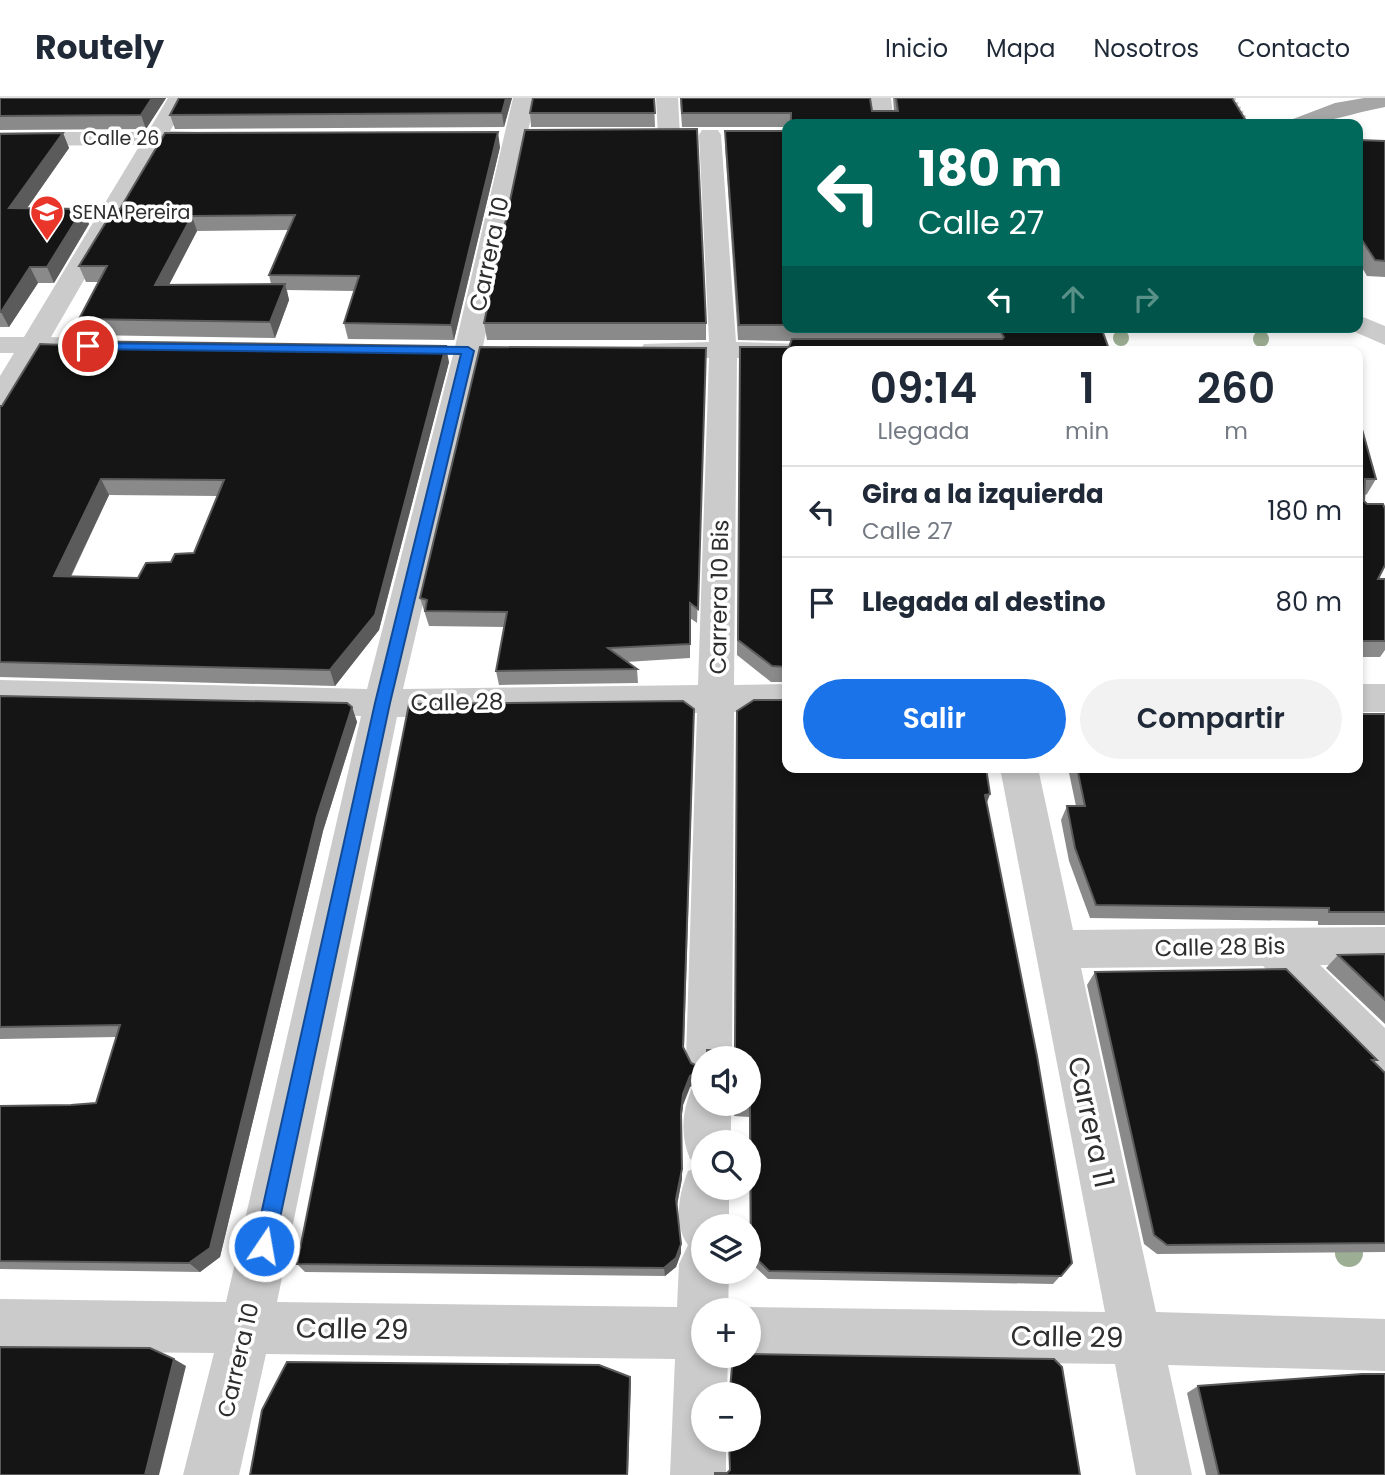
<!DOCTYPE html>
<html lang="es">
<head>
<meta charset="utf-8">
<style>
  :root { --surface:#fff; --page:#f2f2f3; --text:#1f2937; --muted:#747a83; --line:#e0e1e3; --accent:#1a73e8 }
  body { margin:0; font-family:Poppins,sans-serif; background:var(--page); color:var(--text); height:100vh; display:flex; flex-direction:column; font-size:26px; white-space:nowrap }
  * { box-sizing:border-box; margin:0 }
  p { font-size:23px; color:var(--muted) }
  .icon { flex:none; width:38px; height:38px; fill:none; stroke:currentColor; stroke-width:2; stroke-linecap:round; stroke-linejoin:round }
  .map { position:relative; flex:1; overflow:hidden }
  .side { position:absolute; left:782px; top:248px; width:581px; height:427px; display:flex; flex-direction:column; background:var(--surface); border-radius:14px; box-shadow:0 4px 10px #0003 }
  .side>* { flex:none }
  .banner { position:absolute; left:782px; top:21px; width:581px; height:214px; border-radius:14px; box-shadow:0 4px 10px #0003; background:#00695c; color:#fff; overflow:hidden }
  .buttons { position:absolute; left:691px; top:948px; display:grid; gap:14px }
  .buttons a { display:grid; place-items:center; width:70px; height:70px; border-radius:50%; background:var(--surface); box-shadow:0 4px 10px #0003; font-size:35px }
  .pin { position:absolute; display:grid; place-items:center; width:60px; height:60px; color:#fff; margin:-30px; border:4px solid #fff; border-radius:50%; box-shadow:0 2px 7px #0007 }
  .me { position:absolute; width:77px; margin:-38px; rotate:12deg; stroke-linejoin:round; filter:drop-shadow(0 0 5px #0008) }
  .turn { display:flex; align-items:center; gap:24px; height:147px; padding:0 21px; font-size:32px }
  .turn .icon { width:91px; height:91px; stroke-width:2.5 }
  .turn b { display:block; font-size:49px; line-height:60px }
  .lanes { display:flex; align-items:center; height:66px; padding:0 21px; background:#0003; justify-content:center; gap:35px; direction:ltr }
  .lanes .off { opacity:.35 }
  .eta { display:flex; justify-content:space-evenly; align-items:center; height:119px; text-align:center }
  .eta b { font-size:42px; font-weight:600; line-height:49px }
  .primary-button { display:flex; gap:14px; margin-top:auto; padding:14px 21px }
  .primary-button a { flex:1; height:80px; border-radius:42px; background:var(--accent); color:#fff; font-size:28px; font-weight:600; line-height:80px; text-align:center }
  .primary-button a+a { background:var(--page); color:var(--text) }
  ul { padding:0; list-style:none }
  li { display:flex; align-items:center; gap:21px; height:91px; padding:0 21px; border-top:2px solid var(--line) }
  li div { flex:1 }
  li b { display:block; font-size:26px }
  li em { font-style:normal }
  header { display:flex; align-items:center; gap:42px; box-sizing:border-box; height:98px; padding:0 35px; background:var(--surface); border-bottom:2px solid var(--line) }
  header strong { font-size:33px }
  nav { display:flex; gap:38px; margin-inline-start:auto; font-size:24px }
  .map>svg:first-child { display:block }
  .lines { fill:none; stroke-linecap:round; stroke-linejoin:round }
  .path { stroke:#cbcbcb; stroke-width:2.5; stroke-dasharray:2.5 2.5; stroke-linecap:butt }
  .minor { fill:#cbcbcb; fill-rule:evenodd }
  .major { fill:#a6a6a6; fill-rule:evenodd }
  .tree { fill:#9cae93 }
  .wall { fill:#8a8a8a; fill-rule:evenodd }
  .shaded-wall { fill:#5b5b5b }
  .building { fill:#151515; stroke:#5b5b5b; stroke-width:2; fill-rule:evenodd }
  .route { fill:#1a73e8; stroke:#114b97; stroke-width:2 }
  .labels { text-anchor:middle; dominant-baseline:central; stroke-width:7; stroke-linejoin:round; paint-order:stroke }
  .far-street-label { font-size:19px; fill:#2e2e2e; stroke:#fff }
  .far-poi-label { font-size:19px; fill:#2e2e2e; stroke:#fff; text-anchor:start }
  .street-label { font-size:23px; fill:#2e2e2e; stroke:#fff }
  .near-street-label { font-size:28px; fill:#2e2e2e; stroke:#fff }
</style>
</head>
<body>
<header>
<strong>Routely</strong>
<nav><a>Inicio</a><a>Mapa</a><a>Nosotros</a><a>Contacto</a></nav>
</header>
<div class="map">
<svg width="1385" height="1377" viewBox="0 0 1385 1377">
  <rect width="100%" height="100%" fill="#fff"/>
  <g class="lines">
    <polyline class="path" points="1234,0 1249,26"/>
    <g class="minor">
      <polygon points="168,0 190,0 170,33 223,35 226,40 223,45 215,47 162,47 51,239 103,242 107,248 103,254 93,256 41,256 10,308 0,311 0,278 14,255 0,255 0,239 24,239 140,47 0,48 0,34 148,34"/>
      <path d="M513 0H535L482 253 403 591 698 587 709 260 644 258 640 252 644 246 709 244 699 37 702 32H718L721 37 736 244 803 246 807 252 788 254V260H737L734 587 788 586V614H734L732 961H704V980L693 976 686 961 697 615 397 619 277 1204 677 1209 679 1166 688 1147C673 1127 679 1095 688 1073L703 1067 690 1061C680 1038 682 1013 692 990L704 985V1006H731V1045H704V1090H729V1129H704V1174H729L728 1213H704V1258H728L727 1297H704V1342H726V1377H670L675 1261 266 1256 239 1377H183L214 1255 0 1253V1201L226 1204 361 618 0 610V582L367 591 454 253Z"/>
      <polygon points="656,0 678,0 680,38 677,43 661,43 658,38"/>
      <polygon points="869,0 891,0 894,26 872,26"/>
      <polygon points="1358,217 1385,228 1385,247 1348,231 1358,229"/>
      <rect x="1358" y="586" width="27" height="28"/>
      <polygon points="1000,670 1038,670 1073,832 1385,829 1385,867 1320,867 1385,930 1385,981 1369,975 1263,868 1081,870 1156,1214 1385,1221 1385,1273 1168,1267 1192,1377 1136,1377 1115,1266 749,1261 742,1258 749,1258 749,1213 740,1213 749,1209 1105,1214"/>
    </g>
    <path class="major" d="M1364 0H1385V9C1352 15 1323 27 1290 26L1293 21 1335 5Z"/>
  </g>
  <g class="tree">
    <circle cx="1121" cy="240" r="8"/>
    <circle cx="1261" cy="241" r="8"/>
    <circle cx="1349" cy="1155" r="14"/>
  </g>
  <g class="wall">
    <polygon points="0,0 166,0 146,31 0,32"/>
    <polygon points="512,0 504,29 175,31 170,17"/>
    <polygon points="654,0 655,29 531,29 530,15"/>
    <polygon points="680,0 870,0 872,13 894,13 893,0 1232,0 1248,26 788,26 788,29 682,29"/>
    <polygon points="725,33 788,33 788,229 1101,229 1110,254 788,254 788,584 771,584 737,557 740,265 789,249 791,243 738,242 725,48"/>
    <polygon points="63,35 69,50 27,110 83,111 89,126 54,185 38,185 9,229 0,229 0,36"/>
    <polygon points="1358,42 1385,43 1385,179 1367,178 1358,163"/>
    <path d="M500 49 454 242 348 241 344 225 354 193 287 192 289 202 275 240 86 237 79 221 99 184H86L79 168 120 111ZM288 132 269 177 271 186 169 187 197 133Z"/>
    <polygon points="484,225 706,225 706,242 487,242"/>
    <polygon points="706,250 697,525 690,520 690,560 626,564 637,571 638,585 499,587 496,573 504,529 429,528 420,500"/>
    <path d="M449 264 379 532 335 588 0 579V308ZM109 397 218 398 194 455 171 464 138 480 71 479Z"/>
    <polygon points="1358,317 1376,381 1367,396 1365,397 1364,403 1378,481 1385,481 1385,552 1380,559 1358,559"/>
    <polygon points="0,598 352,609 357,624 323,733 220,1159 200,1174 0,1171 0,1008 71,1007 96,1005 116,939 0,941"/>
    <polygon points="737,613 987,706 1072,1165 1053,1186 768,1181 750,1164 749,1019 734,1018 734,1006 749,1006 733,952 735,950"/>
    <polygon points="1385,616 1385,827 1318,827 1318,823 1090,820 1069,763 1061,722 1067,708 1076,708 1068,670 1358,670"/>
    <polygon points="694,626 684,950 691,965 690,989 683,1007 681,1025 682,1081 677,1108 681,1155 676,1169 665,1178 305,1174 297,1166"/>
    <polygon points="1385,856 1385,926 1326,870 1338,857"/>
    <polygon points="1095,874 1377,962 1374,964 1385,975 1385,1154 1157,1156 1144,1146 1087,887"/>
    <polygon points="1198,1288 1385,1377 1206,1377 1187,1295"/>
  </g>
  <g class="shaded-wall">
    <polygon points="152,0 166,0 146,31 141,17"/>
    <polygon points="506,0 512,0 504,29 502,15"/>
    <polygon points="498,34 500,49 454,242 451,227"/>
    <polygon points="63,35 69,50 16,126 9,110"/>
    <polygon points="83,111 89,126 54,185 47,169"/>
    <polygon points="192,118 197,133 161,202 155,187"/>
    <polygon points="30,169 38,185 9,229 1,214"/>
    <polygon points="285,186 289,202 275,240 270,224"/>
    <polygon points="446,248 449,264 379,532 335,588 330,572"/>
    <polygon points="101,381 109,397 63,494 54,478"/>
    <polygon points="352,609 357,624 323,733 220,1159 200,1174 189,1165 317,718"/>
    <polygon points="990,696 985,710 985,697"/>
    <polygon points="704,971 704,983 690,989 683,1007 681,1026 681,1015 683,996 690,978"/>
    <polygon points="682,1071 682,1081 676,1111 676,1101"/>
    <polygon points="681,1146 681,1155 676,1169 665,1178 664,1170"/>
    <polygon points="174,1261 186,1268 159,1377 145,1377"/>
    <polygon points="630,1279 631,1284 628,1377 627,1377"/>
  </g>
  <g class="building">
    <polygon points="0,0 152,0 141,17 0,18"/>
    <polygon points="179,0 506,0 502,15 170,17"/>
    <polygon points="533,0 654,0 655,15 530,15"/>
    <polygon points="681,0 870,0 872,13 898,13 896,0 1232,0 1248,26 791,26 791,15 682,15"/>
    <polygon points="697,31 706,225 484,225 525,32"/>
    <polygon points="725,33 788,33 788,227 739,227"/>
    <polygon points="498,34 451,227 344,225 359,178 269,177 295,117 192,118 155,187 285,186 270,224 79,221 107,168 79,168 114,111 120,111 165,35"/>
    <polygon points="63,35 9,110 83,111 47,169 30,169 1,214 0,214 0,36"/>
    <polygon points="1358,42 1385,43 1385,163 1375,162 1358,136"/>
    <polygon points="995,229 1101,229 1110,254 788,254 788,569 772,568 738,542 740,249 789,249 792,241 1002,241 1004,239 998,230"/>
    <path d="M67 243 446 248 375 517 330 572 0 564V308H2L40 246 65 247ZM101 381 224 382 194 455 175 456 171 464 146 465 138 480 54 478Z"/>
    <polygon points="480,249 706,250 698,511 690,505 690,546 608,550 637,571 496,573 507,514 425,513 427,502 420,500"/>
    <polygon points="1358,317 1376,381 1365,381 1364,403 1367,406 1383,406 1385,411 1385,467 1378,481 1385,481 1385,543 1358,543"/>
    <polygon points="0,598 347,605 352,609 317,718 210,1150 189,1165 0,1163 0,1008 71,1007 96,1005 120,927 0,929"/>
    <polygon points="754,602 788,602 788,670 986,670 990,696 985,697 1037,958 1072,1165 1061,1178 769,1173 751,1155 750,1008 734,1007 734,1006 749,1006 749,961 707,961 707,952 733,952 735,949 737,613"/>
    <polygon points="683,603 694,611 683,949 691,965 704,971 690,978 683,996 681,1015 682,1071 676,1101 681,1146 676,1160 664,1170 297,1166 409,606"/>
    <polygon points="1358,616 1385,616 1385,814 1329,814 1329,810 1096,807 1075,750 1067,708 1085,708 1077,670 1358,670"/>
    <polygon points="1385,856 1385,902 1338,857"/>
    <polygon points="1286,871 1377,962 1372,962 1385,975 1385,1145 1167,1147 1154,1137 1095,874"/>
    <polygon points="0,1249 150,1250 174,1261 145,1377 0,1377"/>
    <polygon points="749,1256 1054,1261 1062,1269 1080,1377 715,1377 715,1375 727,1375 730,1372 729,1342 749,1342 749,1297 715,1297 715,1293 730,1291 733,1258 749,1258"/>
    <polygon points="287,1264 599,1267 630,1279 627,1377 250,1377 262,1312"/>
    <polygon points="1362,1276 1385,1276 1385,1377 1219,1377 1198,1288"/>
  </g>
  <polygon class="route" points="83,245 468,249 474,253 390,605 274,1148 271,1156 264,1159 257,1156 254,1148 375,605 461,256 88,251 82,248"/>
  <defs>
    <g id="university-pin" transform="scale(1.75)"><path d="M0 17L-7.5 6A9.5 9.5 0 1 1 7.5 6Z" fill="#ea352b" stroke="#fff"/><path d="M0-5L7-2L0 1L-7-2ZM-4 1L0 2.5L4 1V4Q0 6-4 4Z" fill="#fff"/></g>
  </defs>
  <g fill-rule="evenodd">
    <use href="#university-pin" x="47" y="114"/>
  </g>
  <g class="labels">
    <g class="far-street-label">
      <text x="121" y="40">Calle 26</text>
    </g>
    <g class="far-poi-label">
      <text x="72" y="114">SENA Pereira</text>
    </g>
    <g class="street-label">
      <text transform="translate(489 156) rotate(-78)">Carrera 10</text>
      <text transform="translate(719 499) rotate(-89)">Carrera 10 Bis</text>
      <text transform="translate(457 604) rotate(-1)">Calle 28</text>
      <text transform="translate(1220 849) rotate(-1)">Calle 28 Bis</text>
      <text transform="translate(238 1262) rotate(-77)">Carrera 10</text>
    </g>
    <g class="near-street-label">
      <text transform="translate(1091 1024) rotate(78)">Carrera 11</text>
      <text transform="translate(352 1231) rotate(1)">Calle 29</text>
      <text transform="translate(1067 1239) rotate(1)">Calle 29</text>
    </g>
  </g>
</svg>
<div class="buttons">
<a><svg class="icon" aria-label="sound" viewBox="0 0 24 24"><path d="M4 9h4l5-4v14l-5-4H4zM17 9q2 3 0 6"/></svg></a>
<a><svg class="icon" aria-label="search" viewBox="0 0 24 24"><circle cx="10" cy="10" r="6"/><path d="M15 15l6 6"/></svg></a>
<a><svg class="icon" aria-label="layers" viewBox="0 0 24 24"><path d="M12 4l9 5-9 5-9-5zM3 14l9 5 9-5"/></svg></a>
<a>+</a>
<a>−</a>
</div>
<div class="pin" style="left:88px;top:248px;background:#d93025"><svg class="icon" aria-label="arrive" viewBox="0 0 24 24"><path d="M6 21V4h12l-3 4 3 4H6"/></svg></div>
<svg class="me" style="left:264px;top:1148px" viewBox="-20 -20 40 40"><circle r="17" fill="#1a73e8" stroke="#fff" stroke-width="3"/><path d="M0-11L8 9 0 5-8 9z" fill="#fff"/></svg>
<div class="banner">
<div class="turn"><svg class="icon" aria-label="left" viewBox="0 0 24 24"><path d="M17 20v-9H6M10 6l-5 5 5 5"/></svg><div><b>180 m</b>Calle 27</div></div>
<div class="lanes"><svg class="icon" aria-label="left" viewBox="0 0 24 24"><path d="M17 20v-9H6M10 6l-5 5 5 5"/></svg><svg class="icon off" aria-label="ahead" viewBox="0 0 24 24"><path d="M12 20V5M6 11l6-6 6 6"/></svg><svg class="icon off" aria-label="right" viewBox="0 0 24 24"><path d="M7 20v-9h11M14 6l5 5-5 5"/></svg></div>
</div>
<section class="side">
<div class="eta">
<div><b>09:14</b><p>Llegada</p></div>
<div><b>1</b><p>min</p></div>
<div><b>260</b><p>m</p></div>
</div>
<ul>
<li><svg class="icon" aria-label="left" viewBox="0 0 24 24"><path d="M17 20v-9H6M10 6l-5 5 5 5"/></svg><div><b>Gira a la izquierda</b><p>Calle 27</p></div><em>180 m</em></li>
<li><svg class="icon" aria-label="arrive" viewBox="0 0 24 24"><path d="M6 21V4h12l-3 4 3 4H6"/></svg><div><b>Llegada al destino</b></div><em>80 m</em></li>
</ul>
<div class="primary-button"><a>Salir</a><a>Compartir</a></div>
</section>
</div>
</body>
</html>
